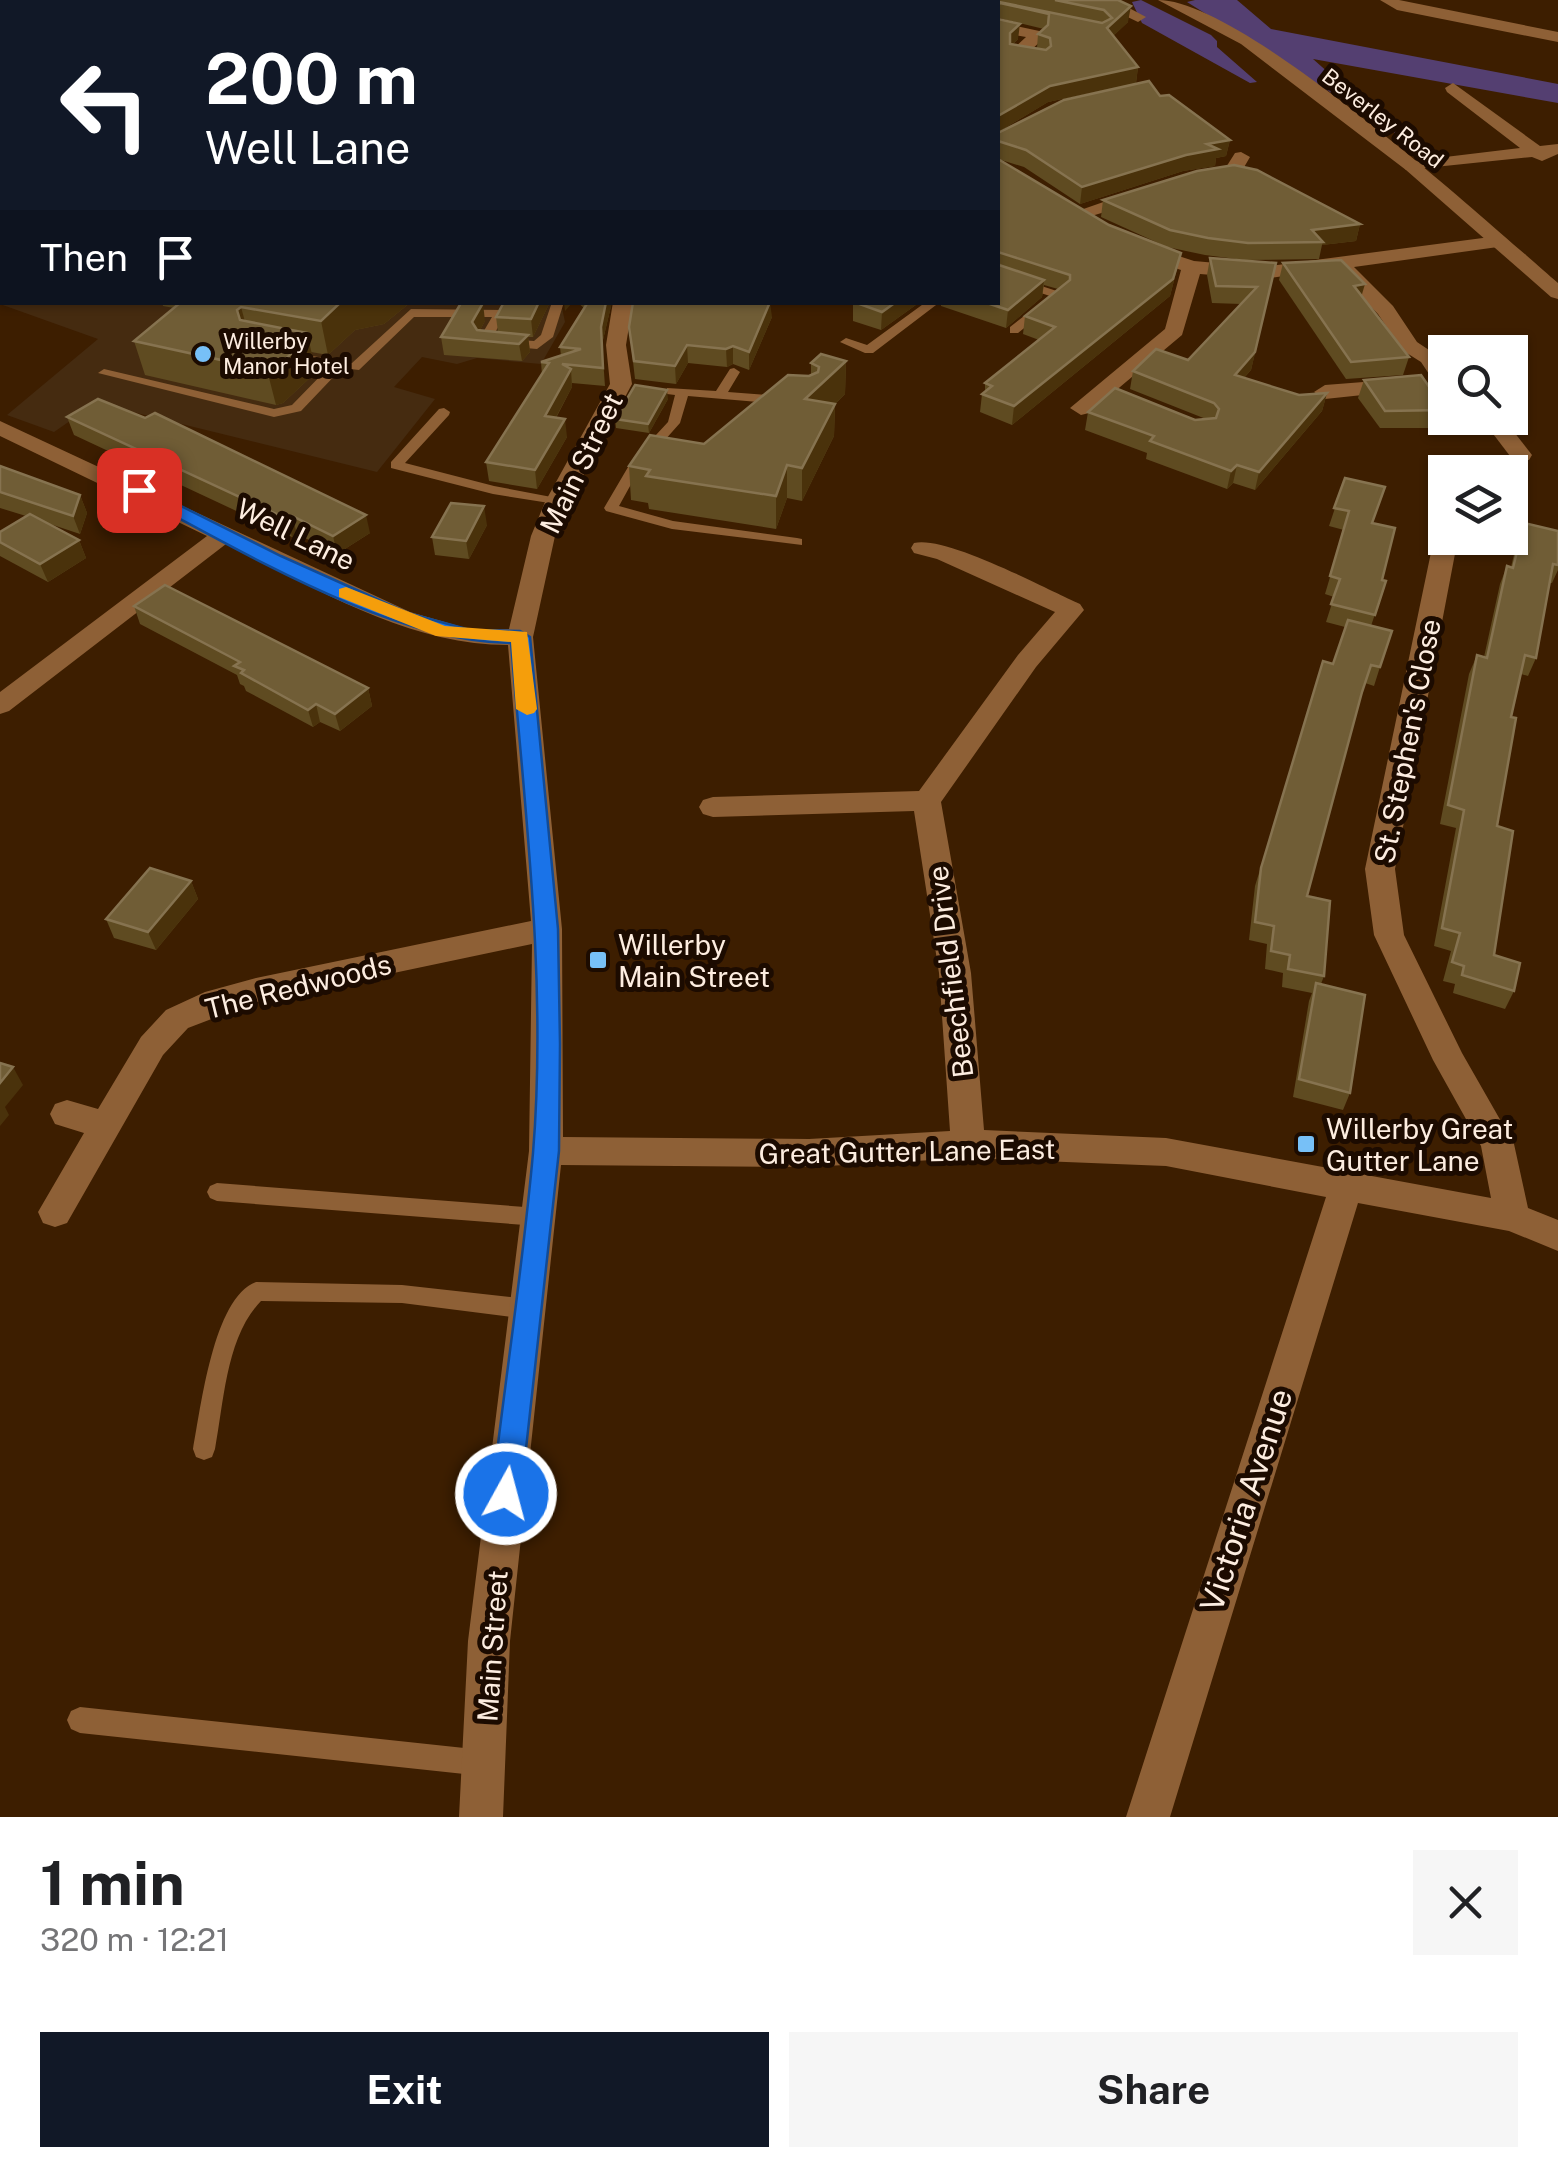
<!DOCTYPE html>
<html lang="en">
<head>
<meta charset="utf-8">
<style>
  :root { --surface:#fff; --page:#f6f6f6; --text:#202124; --muted:#757577; --accent:#111827 }
  body { margin:0; font-family:"Public Sans",sans-serif; background:var(--page); color:var(--text); height:100vh; display:flex; flex-direction:column; font-size:38px; white-space:nowrap }
  * { box-sizing:border-box; margin:0 }
  p { font-size:32px; color:var(--muted) }
  .icon { flex:none; width:55px; height:55px; fill:none; stroke:currentColor; stroke-width:2; stroke-linecap:round; stroke-linejoin:round }
  .map { position:relative; height:1817px; overflow:hidden }
  .sheet { display:flex; flex-direction:column; background:var(--surface); flex:1 }
  .sheet>* { flex:none }
  .top-card { position:absolute; left:0px; top:0px; width:1000px; height:305px; box-shadow:0 2px 8px #0004; background:#111827; color:#fff; overflow:hidden }
  .controls { position:absolute; left:1428px; top:335px; display:grid; gap:20px }
  .controls a { display:grid; place-items:center; width:100px; height:100px; border-radius:0px; background:var(--surface); box-shadow:0 2px 8px #0004; font-size:50px }
  .pin { position:absolute; display:grid; place-items:center; width:85px; height:85px; color:#fff; margin:-42px; border-radius:20px; box-shadow:0 5px 15px #0006 }
  .me { position:absolute; width:110px; margin:-55px; rotate:7deg; stroke-linejoin:round; filter:drop-shadow(0 0 8px #0008) }
  .turn { display:flex; align-items:center; gap:35px; height:210px; padding:0 40px; font-size:45px }
  .turn .icon { width:130px; height:130px; stroke-width:2.5 }
  .turn b { display:block; font-size:70px; line-height:85px }
  .then { display:flex; align-items:center; height:95px; padding:0 40px; background:#0003; gap:20px; font-size:38px }
  .round { display:grid; place-items:center; flex:none; width:105px; height:105px; border-radius:0px; background:var(--page) }
  .summary { display:flex; align-items:center; justify-content:space-between; height:170px; padding:0 40px }
  h1 { font-size:60px; font-weight:700; line-height:75px }
  .action { display:flex; gap:20px; margin-top:auto; padding:20px 40px }
  .action a { flex:1; height:115px; border-radius:0px; background:var(--accent); color:#fff; font-size:40px; font-weight:700; line-height:115px; text-align:center }
  .action a+a { background:var(--page); color:var(--text) }
  .map>svg:first-child { display:block }
  .built { fill:#452b10 }
  .green { fill:#543f71 }
  .lines { fill:none; stroke-linecap:round; stroke-linejoin:round }
  .lane { fill:#8e6036; fill-rule:evenodd }
  .street { fill:#8e6036; fill-rule:evenodd }
  .secondary { fill:#8e6036; fill-rule:evenodd }
  .wall { fill:#5f4b21; fill-rule:evenodd }
  .shaded-wall { fill:#4a320b }
  .building { fill:#705d36; stroke:#867350; stroke-width:2.5 }
  .route { fill:#1a73e8; stroke:#114b97; stroke-width:2.5 }
  .slow { fill:#f59e0b }
  .poi-dot { fill:#77c0f7; stroke:#1c0b00; stroke-width:4 }
  .labels { text-anchor:middle; dominant-baseline:central; stroke-width:10; stroke-linejoin:round; paint-order:stroke }
  .far-street-label { font-size:22px; fill:#fdede0; stroke:#1c0b00 }
  .far-poi-label { font-size:22px; fill:#fdede0; stroke:#1c0b00; text-anchor:start }
  .street-label { font-size:28px; fill:#fdede0; stroke:#1c0b00 }
  .poi-label { font-size:28px; fill:#fdede0; stroke:#1c0b00; text-anchor:start }
  .near-street-label { font-size:32px; fill:#fdede0; stroke:#1c0b00 }
</style>
</head>
<body>
<div class="map">
<svg width="1558" height="1817" viewBox="0 0 1558 1817">
  <rect width="100%" height="100%" fill="#3d1e00"/>
  <polygon class="built" points="0,0 563,0 2,2 2,302 561,303 565,322 541,364 477,358 457,364 422,357 394,387 435,399 377,472 96,403 54,432 7,415 98,339 0,304"/>
  <g class="green">
    <polygon points="133,0 563,0 129,2"/>
    <polygon points="1141,0 1211,35 1217,41 1217,47 1257,82 1250,83 1142,23 1132,2"/>
    <polygon points="1195,0 1237,0 1271,29 1558,84 1558,103 1313,59 1400,136 1187,2"/>
  </g>
  <g class="lines">
    <g class="lane">
      <polygon points="998,272 1063,293 1065,295 1018,333 1010,333 1010,327 1050,296 998,279"/>
      <polygon points="552,302 564,302 553,337 537,349 480,344 478,341 492,317 414,317 359,370 342,368 301,411 274,417 98,373 104,369 274,409 292,405 330,366 290,358 290,352 352,363 411,309 504,310 506,313 492,338 534,341 541,335"/>
      <polygon points="926,302 940,302 873,353 865,353 840,342 846,338 867,345"/>
      <polygon points="734,368 740,372 728,392 780,396 786,400 780,404 688,396 680,423 640,468 619,506 673,521 797,538 802,539 802,545 672,529 606,511 604,508 631,462 668,422 675,395 667,394 667,388 716,391 730,369"/>
      <polygon points="444,408 450,412 449,415 405,463 494,486 562,499 562,505 493,494 391,468 391,462 439,409"/>
      <polygon points="217,1183 538,1208 545,1211 548,1217 545,1223 538,1226 217,1201 210,1198 207,1192 210,1186"/>
      <path d="M256 1282 402 1285 528 1299 536 1302 539 1309 536 1316 528 1319 402 1303 261 1301C226 1337 224 1402 215 1449L212 1457 204 1460 196 1457 193 1449C201 1408 213 1298 256 1282Z"/>
      <polygon points="80,1707 483,1750 492,1754 496,1763 492,1772 483,1776 80,1733 71,1729 67,1720 71,1711"/>
    </g>
    <g class="street">
      <polygon points="1049,0 1116,1 1146,17 1138,22 1113,10 1057,5"/>
      <polygon points="1380,0 1399,0 1558,32 1558,42 1397,10"/>
      <polygon points="998,22 1044,32 1044,38 1029,52 1045,56 1045,62 1011,57 1011,51 1026,37 998,32"/>
      <polygon points="1453,83 1540,146 1558,144 1558,154 1542,161 1532,157 1406,170 1403,166 1412,161 1520,148 1447,92 1445,88"/>
      <polygon points="1241,152 1250,157 1243,169 1270,178 1270,186 1226,176 1223,172 1235,153"/>
      <polygon points="1138,190 1145,192 1145,200 1078,220 1069,214"/>
      <polygon points="1498,236 1505,238 1505,246 1354,267 1393,306 1417,342 1435,354 1445,366 1445,387 1437,386 1421,362 1402,350 1378,314 1334,269 1262,279 1200,274 1182,335 1089,413 1081,415 1070,408 1165,329 1181,270 1134,254 1134,246 1148,246 1194,261 1262,267"/>
      <path d="M613 302H633L626 345 632 384 569 502 555 536 533 637 562 929 563 1137 809 1139 950 1131 939 973 914 811 713 817 703 814 699 807 703 800 713 797 919 791 1018 655 1055 612 937 559 914 553 911 548 914 543C946 535 1046 589 1080 604L1084 610 1036 667 941 802 971 973 984 1130 1166 1138 1491 1198 1481 1146 1433 1060 1374 935 1365 869 1434 538 1445 531V538H1458L1395 869 1404 935 1462 1053 1514 1144 1528 1208 1558 1220V1251L1509 1231 1358 1203 1170 1817H1126L1326 1197 1166 1166 968 1158 809 1167 561 1165 510 1641 503 1817H459L468 1641 529 1151 532 944 256 1002 188 1028 163 1055 67 1223 55 1227 43 1223 38 1212 84 1133 55 1124 50 1114 55 1104 67 1100 98 1109 141 1037 166 1010 205 992 256 978 531 921 508 645C407 645 315 587 226 544L9 711 0 714V692L207 536 0 436V421L410 612 469 629H509L531 536 545 502 610 384 606 345Z"/>
      <polygon points="1402,379 1413,385 1410,390 1325,399 1314,392 1325,385"/>
      <polygon points="1481,418 1503,418 1532,455 1529,460 1513,460"/>
    </g>
    <path class="secondary" d="M1158 0C1244 0 1485 220 1558 283V299L1551 297 1406 170 1241 44Z"/>
  </g>
  <g class="wall">
    <path d="M558 0H1118L1128 22 1113 36 1138 67 1136 83 1048 102 998 132V2ZM999 18 1044 29 1038 34 1037 48 1013 44 1018 39Z"/>
    <rect x="0" y="77" width="2" height="96"/>
    <polygon points="1160,96 1230,140 1226,156 1216,158 1215,166 1183,171 1080,204 1024,167 998,159 1109,225 1181,253 1170,296 1012,425 980,412 982,394 985,392 985,383 1039,340 1023,334 1025,316 1058,289 1044,285 1042,297 1006,328 941,306 941,302 998,302 998,133"/>
    <polygon points="1103,200 1360,224 1356,241 1322,245 1319,259 1244,260 1205,255 1167,247 1101,217"/>
    <polygon points="1210,258 1276,263 1251,370 1244,378 1299,395 1327,393 1322,411 1255,490 1233,483 1227,489 1146,459 1147,453 1085,430 1088,412 1195,420 1206,419 1130,389 1133,371 1188,360 1241,304 1212,303 1207,275"/>
    <polygon points="1283,263 1362,296 1409,357 1403,375 1346,379 1279,280"/>
    <polygon points="162,302 411,302 384,324 355,330 328,355 311,352 315,367 313,369 314,374 283,403 276,405 145,375 134,341 174,308 163,306"/>
    <polygon points="504,302 550,302 533,337 528,337 530,352 522,361 444,355 441,337 485,321 480,330 498,332 496,317"/>
    <polygon points="577,302 612,302 602,344 605,386 572,383 572,387 556,418 567,437 537,489 489,481 486,462 542,375 541,362 561,356 560,347 584,308"/>
    <polygon points="920,302 881,330 853,321 853,303"/>
    <polygon points="772,317 749,370 733,364 727,367 688,363 676,384 635,379 629,327"/>
    <polygon points="846,361 845,394 835,404 834,436 802,501 787,498 776,529 649,509 648,503 631,500 629,466 704,444 811,375 811,363"/>
    <polygon points="1364,380 1445,410 1439,428 1380,428 1358,398"/>
    <polygon points="668,399 649,433 616,428 615,419"/>
    <polygon points="67,417 370,533 337,554 297,534 292,537 74,435"/>
    <polygon points="0,466 80,495 87,513 80,534 47,523 79,540 86,558 48,582 0,556 0,532 26,516 0,508"/>
    <polygon points="1345,478 1373,524 1382,580 1386,581 1371,626 1380,667 1374,686 1365,683 1307,896 1324,976 1321,984 1350,1093 1343,1110 1293,1097 1309,1001 1312,993 1282,987 1283,973 1265,969 1267,944 1249,940 1255,886 1318,680 1333,664 1345,627 1326,622 1334,597 1325,594 1344,530 1329,526"/>
    <polygon points="1524,523 1558,531 1558,570 1552,583 1550,583 1536,658 1528,676 1521,674 1511,717 1497,826 1494,955 1514,991 1505,1009 1453,993 1455,984 1443,981 1451,951 1434,946 1456,828 1440,824 1469,674 1477,655 1484,657 1500,584 1507,566 1511,567 1517,542"/>
    <polygon points="487,525 469,559 435,555 432,537"/>
    <polygon points="134,606 368,688 372,706 340,731 320,722 313,727 246,691 244,686 240,684 237,675 140,624"/>
    <polygon points="191,881 198,899 156,950 114,938 106,919"/>
  </g>
  <g class="shaded-wall">
    <polygon points="1131,6 1128,22 1105,44 1107,28"/>
    <polygon points="1020,24 1018,39 1008,48 1010,33"/>
    <polygon points="1138,67 1136,83 1048,102 998,132 998,116 1050,86"/>
    <polygon points="1230,140 1226,156 1216,158 1215,166 1183,171 1080,204 1082,187 1207,144"/>
    <polygon points="1360,224 1356,241 1322,245 1323,242 1312,230"/>
    <polygon points="1181,253 1170,296 1012,425 1014,406"/>
    <polygon points="1044,280 1042,297 1006,328 1008,310"/>
    <polygon points="1272,281 1251,370 1231,392 1235,375"/>
    <polygon points="1365,284 1360,301 1354,286"/>
    <polygon points="341,302 411,302 384,324 355,330 328,355 321,321"/>
    <polygon points="539,302 550,302 533,337 531,319"/>
    <polygon points="564,302 573,302 565,311"/>
    <polygon points="606,302 612,302 602,344 605,386 601,327"/>
    <polygon points="770,302 772,317 749,370 749,352"/>
    <polygon points="896,302 920,302 881,330 882,312"/>
    <polygon points="483,303 485,321 475,339 472,322"/>
    <polygon points="241,307 250,340 245,344 237,310"/>
    <polygon points="307,333 315,367 313,369 314,374 283,403 276,405 267,370"/>
    <polygon points="528,335 530,352 522,361 519,344"/>
    <polygon points="687,345 688,363 676,384 675,366"/>
    <polygon points="733,346 733,364 727,367 726,349"/>
    <polygon points="846,361 845,394 805,432 805,399"/>
    <polygon points="571,369 572,387 547,434 545,416"/>
    <polygon points="667,390 668,399 649,433 648,424"/>
    <polygon points="1327,393 1322,411 1255,490 1259,472"/>
    <polygon points="835,404 834,436 802,501 802,468"/>
    <polygon points="565,419 567,437 537,489 535,470"/>
    <polygon points="787,465 787,498 776,529 776,496"/>
    <polygon points="1237,465 1233,483 1227,489 1231,471"/>
    <polygon points="80,495 87,513 80,534 73,516"/>
    <polygon points="484,506 487,525 469,559 466,541"/>
    <polygon points="366,515 370,533 337,554 333,536"/>
    <polygon points="292,516 297,534 292,537 287,519"/>
    <polygon points="79,540 86,558 48,582 40,564"/>
    <polygon points="368,688 372,706 340,731 335,714"/>
    <polygon points="316,704 320,722 313,727 308,710"/>
    <polygon points="191,881 198,899 156,950 148,932"/>
    <polygon points="13,1067 23,1085 5,1107 9,1115 0,1126 0,1083"/>
  </g>
  <g class="building">
    <polygon points="558,0 998,0 999,2 1102,23 1112,18 1104,10 1055,0 1118,0 1131,6 1107,28 1138,67 1050,86 998,116 998,119 998,19 1020,24 1010,33 1010,44 1046,50 1051,46 1050,38 1038,34 1048,25 1049,14 1000,3 998,5 998,2 554,2"/>
    <polygon points="0,77 2,77 2,148 0,150"/>
    <polygon points="1149,81 1160,96 1169,95 1230,140 1207,144 1218,149 1186,155 1082,187 1026,150 998,141 998,133 1064,100"/>
    <polygon points="998,154 998,159 1109,225 1181,253 1173,279 1014,406 982,394 992,386 985,383 1055,327 1025,316 1070,280 1070,275 998,252 999,265 1044,280 1008,310 984,302 998,302"/>
    <polygon points="1234,165 1257,170 1360,224 1312,230 1323,242 1248,243 1208,238 1170,230 1103,200 1197,171"/>
    <polygon points="1210,258 1276,263 1255,352 1235,375 1299,395 1327,393 1259,472 1237,465 1231,471 1150,441 1154,436 1088,412 1115,388 1195,420 1216,418 1219,409 1214,403 1133,371 1156,349 1188,360 1257,287 1216,286"/>
    <polygon points="1341,260 1365,284 1354,286 1409,357 1351,362 1283,263"/>
    <polygon points="181,302 341,302 321,321 241,307 237,310 240,320 307,333 300,339 306,340 275,369 267,370 134,341"/>
    <polygon points="504,302 539,302 531,319 496,317"/>
    <polygon points="588,302 606,302 601,327 603,368 562,364 571,369 545,416 565,419 535,470 486,462 549,363 541,362 581,349 560,347"/>
    <polygon points="633,302 770,302 749,352 733,346 726,349 687,345 675,366 634,361 629,327"/>
    <polygon points="854,302 896,302 882,312"/>
    <polygon points="461,303 483,303 472,322 477,330 528,335 519,344 441,337"/>
    <polygon points="821,354 846,361 805,399 835,404 802,468 787,465 776,496 646,476 650,470 629,466 650,435 704,444 788,375 809,376 818,372 819,367 811,363"/>
    <polygon points="1421,375 1445,410 1385,411 1364,380"/>
    <polygon points="635,385 667,390 648,424 615,419"/>
    <polygon points="98,399 145,418 155,413 366,515 333,536 292,516 287,519 67,417"/>
    <polygon points="0,466 80,495 73,516 0,492"/>
    <polygon points="1345,478 1385,487 1372,523 1395,528 1382,580 1386,581 1375,615 1331,604 1340,579 1330,576 1349,511 1334,508"/>
    <polygon points="451,503 484,506 466,541 432,537"/>
    <polygon points="30,514 79,540 40,564 0,542 0,532"/>
    <polygon points="1524,523 1558,531 1558,565 1553,564 1536,658 1525,655 1511,717 1516,718 1497,826 1513,831 1494,955 1520,963 1514,991 1462,975 1464,966 1452,962 1460,933 1442,928 1464,810 1448,805 1477,655 1487,658 1507,566 1513,568"/>
    <polygon points="165,585 368,688 335,714 316,704 308,710 241,673 244,670 234,666 240,662 134,606"/>
    <polygon points="1348,620 1392,631 1380,667 1371,665 1362,692 1307,896 1330,901 1324,976 1288,969 1290,955 1271,951 1274,926 1255,922 1261,868 1323,661 1333,664"/>
    <polygon points="150,868 191,881 148,932 106,919"/>
    <polygon points="1316,983 1365,995 1350,1093 1299,1079"/>
    <polygon points="0,1063 13,1067 0,1083"/>
  </g>
  <path class="route" d="M139 485 281 556 408 613 470 630 520 631 530 637 558 929 560 1044 559 1151 521 1494 517 1504 506 1508 496 1504 492 1494C505 1380 523 1266 533 1153 547 983 525 812 511 643 389 642 241 550 133 494V487Z"/>
  <polygon class="slow" points="346,587 445,626 527,632 537,709 534,713 527,715 516,709 511,642 436,636 339,597 339,589"/>
  <g class="poi-dot">
    <circle cx="203" cy="354" r="10"/>
    <rect x="588" y="950" width="20" height="20" rx="5"/>
    <rect x="1296" y="1134" width="20" height="20" rx="5"/>
  </g>
  <g class="labels">
    <g class="far-street-label">
      <text transform="translate(1383 118) rotate(38)">Beverley Road</text>
    </g>
    <g class="far-poi-label">
      <text x="223" y="341">Willerby<tspan x="223" dy="25">Manor Hotel</tspan></text>
    </g>
    <g class="street-label">
      <text transform="translate(581 463) rotate(-64)">Main Street</text>
      <text transform="translate(296 534) rotate(26)">Well Lane</text>
      <text transform="translate(1407 741) rotate(-79)">St. Stephen's Close</text>
      <text transform="translate(950 972) rotate(-97)">Beechfield Drive</text>
      <text transform="translate(298 986) rotate(-14)">The Redwoods</text>
      <text transform="translate(907 1151) rotate(-1)">Great Gutter Lane East</text>
      <text transform="translate(492 1646) rotate(-86)">Main Street</text>
    </g>
    <g class="poi-label">
      <text x="618" y="944">Willerby<tspan x="618" dy="32">Main Street</tspan></text>
      <text x="1326" y="1128">Willerby Great<tspan x="1326" dy="32">Gutter Lane</tspan></text>
    </g>
    <g class="near-street-label">
      <text transform="translate(1246 1500) rotate(-72)">Victoria Avenue</text>
    </g>
  </g>
</svg>
<div class="controls">
<a><svg class="icon" aria-label="search" viewBox="0 0 24 24"><circle cx="10" cy="10" r="6"/><path d="M15 15l6 6"/></svg></a>
<a><svg class="icon" aria-label="layers" viewBox="0 0 24 24"><path d="M12 4l9 5-9 5-9-5zM3 14l9 5 9-5"/></svg></a>
</div>
<div class="pin" style="left:139px;top:490px;background:#d93025"><svg class="icon" aria-label="arrive" viewBox="0 0 24 24"><path d="M6 21V4h12l-3 4 3 4H6"/></svg></div>
<svg class="me" style="left:506px;top:1494px" viewBox="-20 -20 40 40"><circle r="17" fill="#1a73e8" stroke="#fff" stroke-width="3"/><path d="M0-11L8 9 0 5-8 9z" fill="#fff"/></svg>
<div class="top-card">
<div class="turn"><svg class="icon" aria-label="left" viewBox="0 0 24 24"><path d="M17 20v-9H6M10 6l-5 5 5 5"/></svg><div><b>200 m</b>Well Lane</div></div>
<div class="then">Then<svg class="icon" aria-label="arrive" viewBox="0 0 24 24"><path d="M6 21V4h12l-3 4 3 4H6"/></svg></div>
</div>
</div>
<section class="sheet">
<div class="summary"><div><h1>1 min</h1><p>320 m · 12:21</p></div><a class="round"><svg class="icon" aria-label="close" viewBox="0 0 24 24"><path d="M6 6l12 12M18 6L6 18"/></svg></a></div>
<div class="action"><a>Exit</a><a>Share</a></div>
</section>
</body>
</html>
